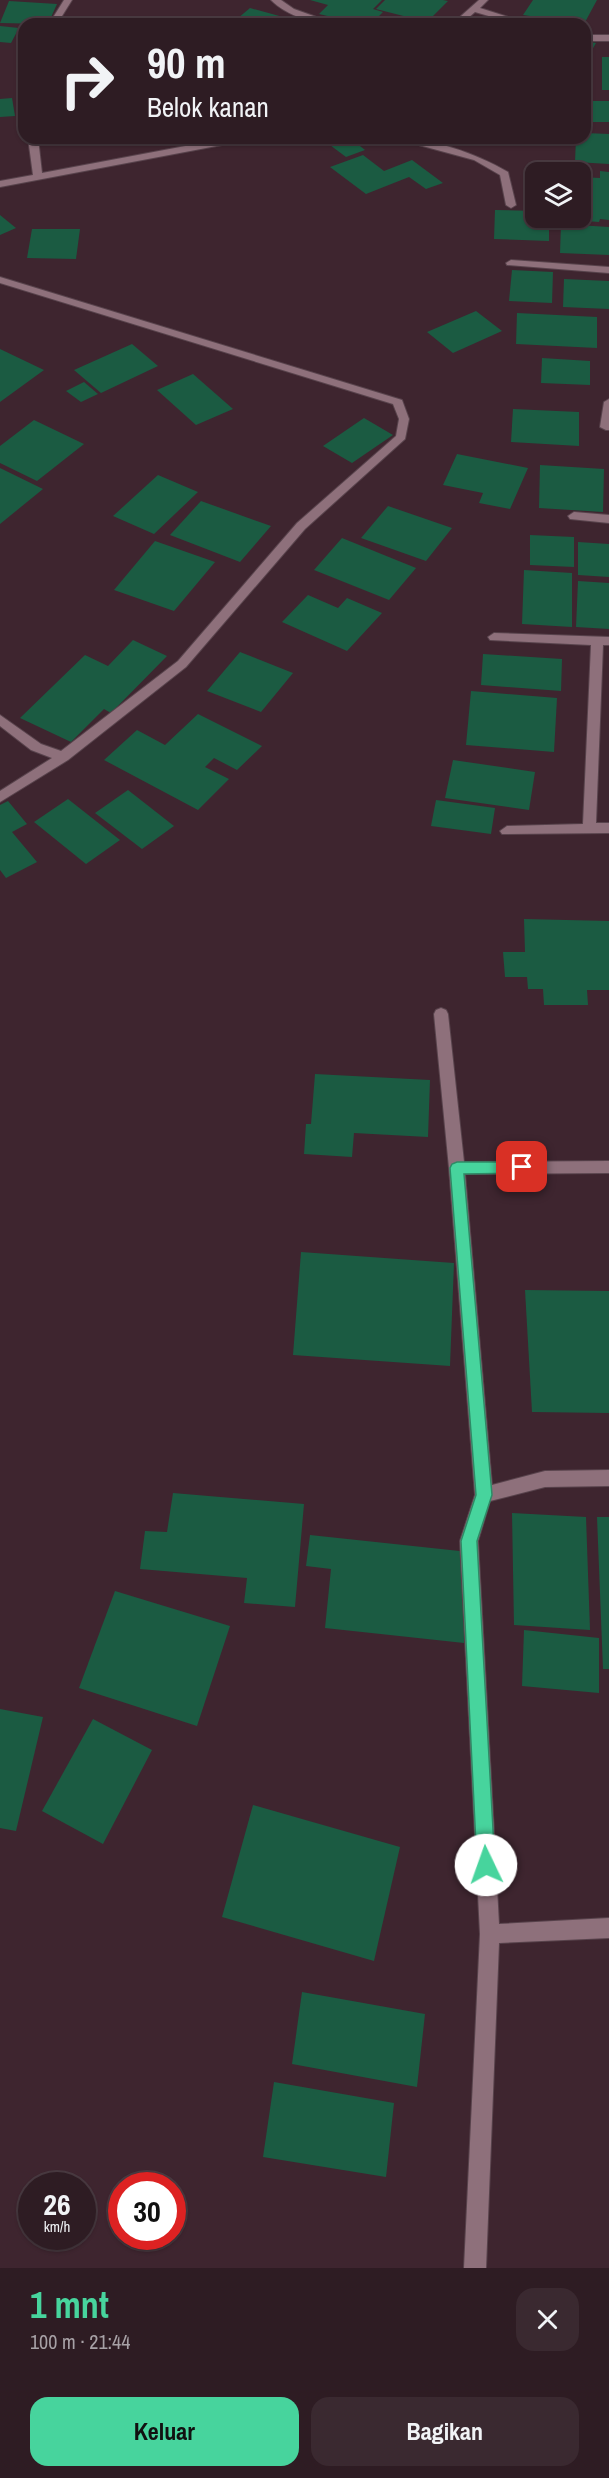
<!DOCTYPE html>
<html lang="id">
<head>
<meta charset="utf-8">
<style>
  :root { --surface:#2e1c23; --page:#3a2930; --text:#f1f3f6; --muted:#a7a1a6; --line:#493a41; --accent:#47d49d }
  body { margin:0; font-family:"Archivo Narrow",sans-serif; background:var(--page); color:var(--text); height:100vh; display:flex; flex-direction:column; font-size:22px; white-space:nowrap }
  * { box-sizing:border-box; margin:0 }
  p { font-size:20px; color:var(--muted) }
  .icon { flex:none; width:33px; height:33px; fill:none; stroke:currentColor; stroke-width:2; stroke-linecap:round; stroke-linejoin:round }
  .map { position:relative; height:2268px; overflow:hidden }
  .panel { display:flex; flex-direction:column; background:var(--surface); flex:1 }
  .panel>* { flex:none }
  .guide { position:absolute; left:18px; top:18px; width:573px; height:126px; border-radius:18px; box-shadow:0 2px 4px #0004,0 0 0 2px var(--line); background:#2e1c23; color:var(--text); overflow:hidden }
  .tools { position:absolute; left:525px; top:162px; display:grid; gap:12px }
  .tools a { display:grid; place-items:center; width:66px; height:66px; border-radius:12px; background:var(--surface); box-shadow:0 2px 4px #0004,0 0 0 2px var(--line); font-size:30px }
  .speed { position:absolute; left:18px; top:2172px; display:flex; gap:12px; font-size:30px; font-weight:700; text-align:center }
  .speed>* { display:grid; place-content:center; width:78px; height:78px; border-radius:50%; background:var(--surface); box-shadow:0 2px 4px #0004,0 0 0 2px var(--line); line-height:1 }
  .speed small { font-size:15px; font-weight:400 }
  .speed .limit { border:9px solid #d22; background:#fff; color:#111 }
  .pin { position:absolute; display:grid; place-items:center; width:51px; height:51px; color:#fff; margin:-26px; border-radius:12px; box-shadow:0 3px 9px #0006 }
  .me { position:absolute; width:66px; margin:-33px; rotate:357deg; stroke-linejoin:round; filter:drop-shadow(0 0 4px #0008) }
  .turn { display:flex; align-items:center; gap:21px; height:126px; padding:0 30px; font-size:27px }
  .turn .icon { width:78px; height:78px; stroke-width:2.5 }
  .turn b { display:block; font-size:42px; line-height:51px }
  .round { display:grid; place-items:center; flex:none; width:63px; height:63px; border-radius:18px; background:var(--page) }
  .head { display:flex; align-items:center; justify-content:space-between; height:102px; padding:0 30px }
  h1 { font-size:36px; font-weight:700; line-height:45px; color:var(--accent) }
  .action { display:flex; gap:12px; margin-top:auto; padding:12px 30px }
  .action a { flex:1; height:69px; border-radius:18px; background:var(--accent); color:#111; font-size:24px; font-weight:700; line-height:69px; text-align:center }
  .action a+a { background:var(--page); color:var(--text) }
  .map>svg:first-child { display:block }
  .building { fill:#1b5b42 }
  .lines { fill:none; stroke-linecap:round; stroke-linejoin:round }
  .minor-casing { stroke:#58434c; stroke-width:2 }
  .minor { fill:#8e707b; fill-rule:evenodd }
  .route { fill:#47d49d; stroke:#2e8a66; stroke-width:1.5 }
</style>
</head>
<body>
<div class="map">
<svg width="609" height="2268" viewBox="0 0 609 2268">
  <rect width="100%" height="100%" fill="#3e252f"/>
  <g class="building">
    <polygon points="310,0 382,0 373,9 383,12 371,24 361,24 319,14 328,5"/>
    <polygon points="385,0 443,0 448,1 427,22 376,9"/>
    <polygon points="533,0 597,0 584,24 523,15"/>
    <polygon points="9,1 57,4 48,24 0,23"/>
    <polygon points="250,8 283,17 275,24 231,24"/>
    <polygon points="101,17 171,20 169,24 99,24"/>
    <polygon points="0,26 19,28 11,43 0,42"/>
    <polygon points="585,41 596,43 585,62"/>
    <rect x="602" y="57" width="7" height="33"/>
    <polygon points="12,98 15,116 0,117 0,99"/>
    <rect x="585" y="101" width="24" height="21"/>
    <polygon points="585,133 609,134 609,164 575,162 576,138 585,138"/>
    <polygon points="56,138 101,138 101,142 55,144"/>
    <polygon points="338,138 350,138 365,150 346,157 326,142"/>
    <polygon points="363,155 384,171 412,160 443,183 426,189 409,177 366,194 330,167"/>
    <polygon points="600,171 609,172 609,220 600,219 599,222 559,219 580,218 580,177 600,178"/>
    <polygon points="495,210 536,211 536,218 549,218 549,241 494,239"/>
    <polygon points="0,215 16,228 0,235"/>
    <polygon points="561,224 609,227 609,255 560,253"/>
    <polygon points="32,229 80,229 76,259 27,258"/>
    <polygon points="512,270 553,272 552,303 509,301"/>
    <polygon points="564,279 609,281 609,309 563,307"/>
    <polygon points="476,311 502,331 453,353 427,332"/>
    <polygon points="517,313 597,317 597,348 516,344"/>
    <polygon points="132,344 158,366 101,393 74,370"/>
    <polygon points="0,349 44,370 0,402"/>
    <polygon points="542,358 590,361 590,385 541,383"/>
    <polygon points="193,374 233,409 196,425 157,390"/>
    <polygon points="84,382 98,394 81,402 66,391"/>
    <polygon points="513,409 579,412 579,446 511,442"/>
    <polygon points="364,418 393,435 352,463 323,446"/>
    <polygon points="34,420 84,444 37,481 0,463 0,446"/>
    <polygon points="457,454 528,468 510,509 479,503 483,493 443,485"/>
    <polygon points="540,465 604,469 603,512 539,508"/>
    <polygon points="0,468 43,489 0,524"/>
    <polygon points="158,475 198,492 154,534 113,516"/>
    <polygon points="201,501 271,526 240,562 170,535"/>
    <polygon points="388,506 452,528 426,561 361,538"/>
    <polygon points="530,535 574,537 574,567 530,565"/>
    <polygon points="342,538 416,568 389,600 314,570"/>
    <polygon points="155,541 215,562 174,611 114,590"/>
    <polygon points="578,542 609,544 609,577 578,575"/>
    <polygon points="524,570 572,573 572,627 522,624"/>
    <polygon points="578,581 609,583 609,629 576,627"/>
    <polygon points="308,595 338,608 347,598 382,613 347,651 282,622"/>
    <polygon points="133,640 167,656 111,713 104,709 71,742 20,718 85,655 108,666"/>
    <polygon points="240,652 293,673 261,712 207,691"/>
    <polygon points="483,654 562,659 561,691 481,685"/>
    <polygon points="471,691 557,698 554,752 466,745"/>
    <polygon points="198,714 262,746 237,770 214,758 205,767 229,779 198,810 104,760 137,730 165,745"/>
    <polygon points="453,760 535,772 529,810 445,798"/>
    <polygon points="128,790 174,826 142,849 95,813"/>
    <polygon points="68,799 120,840 86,864 34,822"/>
    <polygon points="436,800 495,808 491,834 431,826"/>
    <polygon points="8,801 27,824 12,832 37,862 6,878 0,870 0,805"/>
    <polygon points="524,919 609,921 609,990 587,990 588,1005 544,1005 543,989 528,989 527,977 505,977 503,952 525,952"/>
    <polygon points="315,1074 430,1080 428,1137 354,1133 352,1157 304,1154 306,1124 311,1124"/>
    <polygon points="301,1252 454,1263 450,1366 293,1355"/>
    <polygon points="525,1290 609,1291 609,1413 532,1412"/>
    <polygon points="173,1493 304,1504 295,1607 244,1603 247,1578 140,1569 145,1531 167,1532"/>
    <polygon points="512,1513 586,1517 590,1630 514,1625"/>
    <polygon points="597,1517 609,1517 609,1669 603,1669"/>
    <polygon points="310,1535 469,1552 464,1643 325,1628 331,1569 306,1566"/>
    <polygon points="115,1591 230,1626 197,1726 79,1688"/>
    <polygon points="524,1630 599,1638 599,1693 522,1686"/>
    <polygon points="0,1709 43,1717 16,1831 0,1828"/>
    <polygon points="93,1719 152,1750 103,1844 42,1811"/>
    <polygon points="253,1805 400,1847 374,1961 222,1917"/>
    <polygon points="302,1992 425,2014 417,2087 292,2064"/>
    <polygon points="274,2082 394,2103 386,2177 263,2157"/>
  </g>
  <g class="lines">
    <g class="minor-casing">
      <g id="minor">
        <polygon points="64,0 72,0 57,24 49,24"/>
        <path d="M271 0H281L294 9 336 24C314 24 287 16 271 0Z"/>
        <polygon points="479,0 488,0 480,8 530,24 516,24 475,12 461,24 452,24"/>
        <rect x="585" y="35" width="24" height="6"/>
        <polygon points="28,138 38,138 42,173 228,138 248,138 243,141 0,187 0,181 33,175"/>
        <path d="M393 138C433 138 475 153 508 172L516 205 511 208 506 205 500 175 474 160Z"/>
        <polygon points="511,260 609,267 609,273 507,265 506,263"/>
        <polygon points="0,277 402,400 409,419 405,439 305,529 186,667 68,760 0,802 0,791 52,758 31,750 0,726 0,715 41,744 61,751 178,661 297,523 396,436 399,419 393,404 0,283"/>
        <polygon points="609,399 609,430 606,430 600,427 604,402"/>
        <polygon points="574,512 609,515 609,523 570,519 568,516"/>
        <polygon points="494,633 609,637 609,645 603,645 596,823 609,823 609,833 502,834 500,831 507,826 583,824 591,645 490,640 488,637"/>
        <polygon points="441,1008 446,1010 448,1014 464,1162 609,1161 609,1173 465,1174 492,1485 545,1471 609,1470 609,1486 545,1487 490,1501 478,1541 499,1924 609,1918 609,1938 499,1943 486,2268 464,2268 480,1934 460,1541 475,1495 449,1168 434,1014 436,1010"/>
      </g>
    </g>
    <use href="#minor" class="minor"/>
  </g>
  <polygon class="route" points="457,1162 522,1162 527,1163 529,1167 527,1172 522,1173 464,1174 492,1495 477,1541 495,1865 492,1871 486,1873 480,1871 477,1865 461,1541 476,1495 450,1168 452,1164"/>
</svg>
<div class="tools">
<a><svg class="icon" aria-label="layers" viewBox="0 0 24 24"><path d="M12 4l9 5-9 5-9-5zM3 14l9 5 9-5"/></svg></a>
</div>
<div class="speed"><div>26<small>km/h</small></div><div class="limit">30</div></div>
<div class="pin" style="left:522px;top:1167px;background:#d93025"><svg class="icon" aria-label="arrive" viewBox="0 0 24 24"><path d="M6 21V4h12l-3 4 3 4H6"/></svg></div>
<svg class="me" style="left:486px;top:1865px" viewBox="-20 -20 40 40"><circle r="19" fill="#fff"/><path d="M0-13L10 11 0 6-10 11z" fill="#47d49d"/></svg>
<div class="guide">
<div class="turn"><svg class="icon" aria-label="right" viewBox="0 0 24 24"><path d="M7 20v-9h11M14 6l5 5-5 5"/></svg><div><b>90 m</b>Belok kanan</div></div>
</div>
</div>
<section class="panel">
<div class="head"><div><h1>1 mnt</h1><p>100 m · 21:44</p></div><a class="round"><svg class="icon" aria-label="close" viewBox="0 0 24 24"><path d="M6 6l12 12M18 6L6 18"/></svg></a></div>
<div class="action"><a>Keluar</a><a>Bagikan</a></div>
</section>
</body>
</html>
